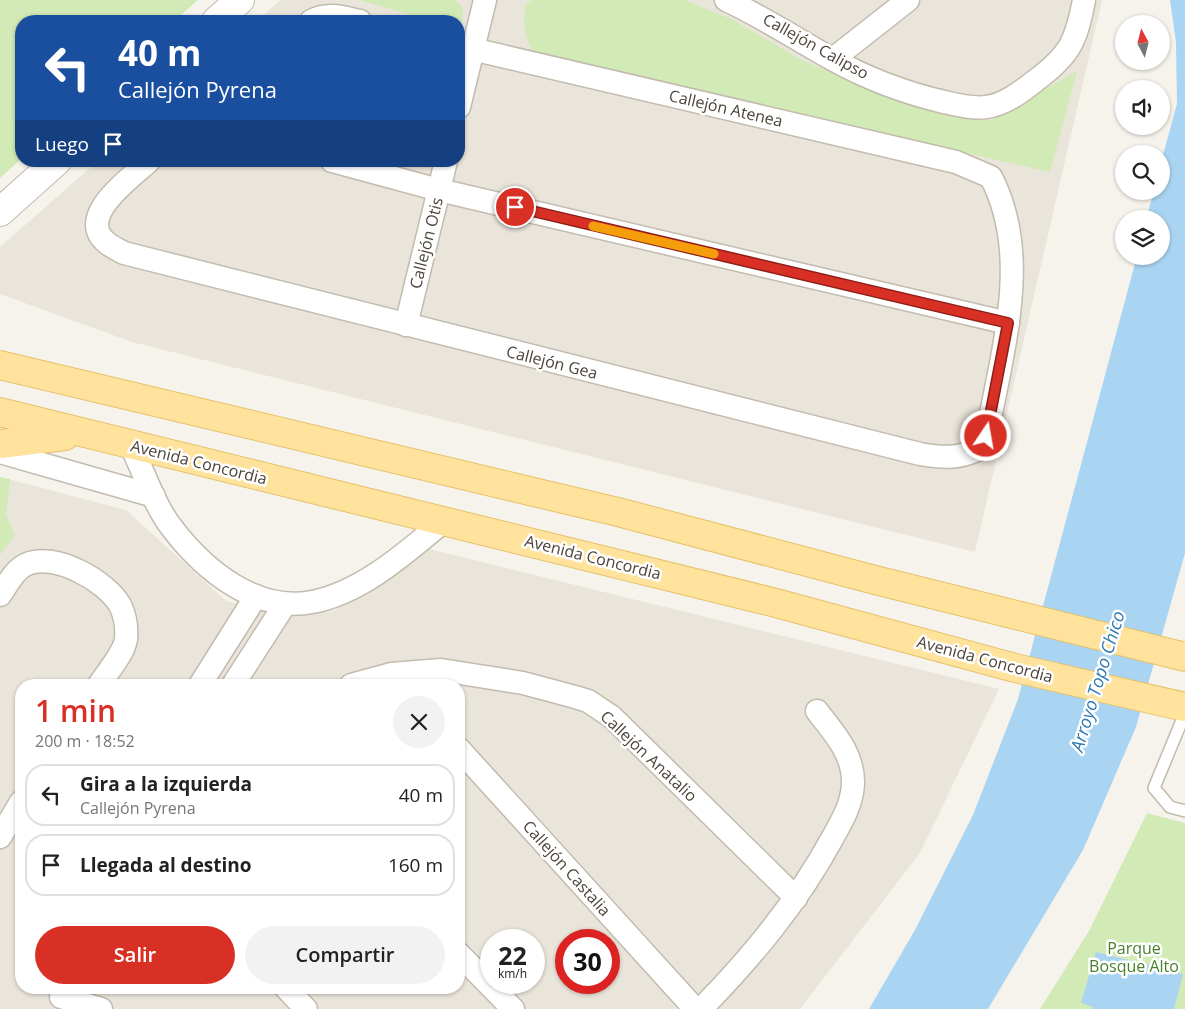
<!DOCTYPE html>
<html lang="es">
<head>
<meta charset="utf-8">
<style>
  :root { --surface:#fff; --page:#f2f2f2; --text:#222; --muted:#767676; --line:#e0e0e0; --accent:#d93025 }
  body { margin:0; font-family:"Open Sans",sans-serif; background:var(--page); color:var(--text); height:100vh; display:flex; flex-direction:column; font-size:19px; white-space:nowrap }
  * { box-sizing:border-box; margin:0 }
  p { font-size:16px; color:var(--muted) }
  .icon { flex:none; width:28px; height:28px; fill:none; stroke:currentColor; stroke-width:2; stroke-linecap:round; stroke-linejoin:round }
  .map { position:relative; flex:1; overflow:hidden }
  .side { position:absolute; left:15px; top:679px; width:450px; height:315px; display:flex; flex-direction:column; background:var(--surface); border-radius:20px; box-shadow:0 1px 4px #0004 }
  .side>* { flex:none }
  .guide { position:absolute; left:15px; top:15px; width:450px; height:152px; border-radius:20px; box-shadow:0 1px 4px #0004; background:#1a4fa0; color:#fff; overflow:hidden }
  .needle { width:32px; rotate:353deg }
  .controls { position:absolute; left:1115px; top:15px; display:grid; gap:10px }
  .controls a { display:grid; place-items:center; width:55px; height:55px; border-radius:50%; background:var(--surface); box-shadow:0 1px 4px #0004; font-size:25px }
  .speed { position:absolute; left:480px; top:929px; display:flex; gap:10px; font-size:25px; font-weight:700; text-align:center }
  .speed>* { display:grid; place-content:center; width:65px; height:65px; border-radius:50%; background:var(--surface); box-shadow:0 1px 4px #0004; line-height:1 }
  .speed small { font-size:12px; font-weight:400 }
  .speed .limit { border:8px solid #d22; background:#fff; color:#111 }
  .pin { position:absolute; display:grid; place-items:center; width:42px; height:42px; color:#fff; margin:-21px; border:2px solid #fff; border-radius:50%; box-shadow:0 1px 5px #0007 }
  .me { position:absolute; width:55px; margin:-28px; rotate:12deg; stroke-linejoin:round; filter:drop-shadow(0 0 4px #0008) }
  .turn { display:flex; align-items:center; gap:18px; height:105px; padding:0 20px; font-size:22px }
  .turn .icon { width:65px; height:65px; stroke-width:2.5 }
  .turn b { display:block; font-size:35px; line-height:42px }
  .then { display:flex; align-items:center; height:48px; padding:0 20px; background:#0003; gap:10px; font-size:19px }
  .round { display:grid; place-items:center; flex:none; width:52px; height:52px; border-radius:26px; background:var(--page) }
  .headline { display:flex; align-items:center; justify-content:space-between; height:85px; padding:0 20px }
  h1 { font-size:30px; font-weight:600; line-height:38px; color:var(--accent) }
  .action { display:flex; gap:10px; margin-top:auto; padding:10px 20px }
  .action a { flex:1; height:58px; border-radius:30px; background:var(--accent); color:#fff; font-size:20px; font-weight:600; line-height:58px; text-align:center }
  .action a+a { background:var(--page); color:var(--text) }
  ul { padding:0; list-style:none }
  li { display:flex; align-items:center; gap:15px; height:62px; margin:0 10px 8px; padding:0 10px; border:2px solid var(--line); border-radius:20px }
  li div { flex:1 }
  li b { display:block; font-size:19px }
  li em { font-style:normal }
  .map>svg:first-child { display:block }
  .residential { fill:#eae5da; fill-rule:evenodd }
  .green { fill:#d2eab5 }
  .water { fill:#a9d4f2 }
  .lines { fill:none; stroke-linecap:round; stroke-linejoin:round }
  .service-casing { stroke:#c2bbae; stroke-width:14 }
  .minor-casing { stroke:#c2bbae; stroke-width:25 }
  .tertiary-casing { stroke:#c2bbae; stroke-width:30 }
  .primary-casing { stroke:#e6c16a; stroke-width:30 }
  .service { stroke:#fff; stroke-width:11 }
  .minor { stroke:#fff; stroke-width:22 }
  .tertiary { stroke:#fff; stroke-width:28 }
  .primary { stroke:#ffe39c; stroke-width:28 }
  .route-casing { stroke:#8d1f18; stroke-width:12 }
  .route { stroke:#d93025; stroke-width:9 }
  .slow { stroke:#f59e0b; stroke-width:9 }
  .labels { text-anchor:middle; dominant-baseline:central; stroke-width:5; stroke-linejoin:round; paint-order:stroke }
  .street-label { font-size:16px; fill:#4b4439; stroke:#fff }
  .park-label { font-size:16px; fill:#4a7f2a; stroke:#fff }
  .water-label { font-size:18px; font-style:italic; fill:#2e7ab2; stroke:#fff }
</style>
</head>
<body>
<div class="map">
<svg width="1185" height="1009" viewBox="0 0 1185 1009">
  <rect width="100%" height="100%" fill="#f6f3ec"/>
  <g class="residential">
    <polygon points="281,0 1102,0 975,552 132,342 0,294 0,247 98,161 459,161 459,21 257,21"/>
    <path d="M0 477 126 510 226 601 289 617 336 610 429 549 999 689 920 853 800 1009H0ZM21 685H459V988H21ZM491 940H534V982H491ZM566 940H609V982H566Z"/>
  </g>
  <g class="green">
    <polygon points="0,0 198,0 174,21 21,21 21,159 0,178"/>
    <polygon points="359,0 455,0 463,8 461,30 459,29 459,21 432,21"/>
    <path d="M532 0H684L731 19 800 59 857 85 940 112 989 121 1077 71 1050 172 534 55C525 37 522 24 526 4Z"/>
    <polygon points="0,477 10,479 6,515 15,535 0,555"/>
    <polygon points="1147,813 1185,823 1185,1009 1040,1009 1089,931"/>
  </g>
  <g class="water">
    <polygon points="1170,0 1185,0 1185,553 1136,727 1083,850 988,1009 869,1009 915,930 973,815 1018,699 1137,256 1161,256 1161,219 1146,219 1154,191 1161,191 1161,162 1177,104 1176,42"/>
    <polygon points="1096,952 1183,974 1174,1009 1093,1009 1093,1007 1081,1003"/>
  </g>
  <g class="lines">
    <g class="service-casing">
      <polyline id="service" points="1185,713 1154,788 1170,807 1185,811"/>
    </g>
    <g class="minor-casing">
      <g id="minor">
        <path d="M726 0C763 17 796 39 832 59 866 78 906 93 944 102 958 105 972 109 986 107 1004 105 1021 92 1035 81 1070 55 1076 42 1084 0"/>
        <path d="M311 21C328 12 342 17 360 21"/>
        <polyline points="833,59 908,0"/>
        <polyline points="459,107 485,0"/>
        <path d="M149 161C132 177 74 217 107 243 112 247 119 250 124 253L920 454C942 458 959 459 979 449 990 427 993 402 998 379 1011 312 1024 241 991 177L956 162 459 46"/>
        <polyline points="332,161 439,190 1008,323"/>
        <polyline points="406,325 446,161"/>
        <path d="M131 446C144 472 154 505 172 528 204 570 256 613 312 602 361 593 407 552 444 521"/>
        <polyline points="0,452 154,496"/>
        <path d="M0 595C8 584 14 570 27 564 55 552 106 581 120 605 125 615 127 628 126 639 124 654 107 672 99 685"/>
        <polyline points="200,685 256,596"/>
        <polyline points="233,685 285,604"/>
        <polyline points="351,685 391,674 441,670 523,683 575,697 588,701 612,717 796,898"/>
        <polyline points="459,749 695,1009"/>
        <polyline points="0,837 21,802"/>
        <polyline points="459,954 513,1009"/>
        <polyline points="286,988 306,1009"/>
        <polyline points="61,997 101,1009"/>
        <path d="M701 1009C752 957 798 902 833 837 842 821 852 804 853 784 854 754 834 733 817 711"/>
      </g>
    </g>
    <g class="tertiary-casing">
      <g id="tertiary">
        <polyline points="216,21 240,0"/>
        <polyline points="0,212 57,161"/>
      </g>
    </g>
    <g class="primary-casing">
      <g id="primary">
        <polyline points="0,365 618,512 875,580 1185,657"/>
        <polyline points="0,412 776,603 1015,668 1185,707"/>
        <polyline points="0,444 65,436"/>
      </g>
    </g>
    <use href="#service" class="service"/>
    <use href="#minor" class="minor"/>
    <use href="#tertiary" class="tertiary"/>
    <use href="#primary" class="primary"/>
  </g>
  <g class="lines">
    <g class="route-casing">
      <polyline id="route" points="515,207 1008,323 986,436"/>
    </g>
    <use href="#route" class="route"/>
    <polyline class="slow" points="593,226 714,254"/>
  </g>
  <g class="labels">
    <g class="street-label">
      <text transform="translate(816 46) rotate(29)">Callejón Calipso</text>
      <text transform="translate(726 108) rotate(13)">Callejón Atenea</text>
      <text transform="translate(426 243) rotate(-76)">Callejón Otis</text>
      <text transform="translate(552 362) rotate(14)">Callejón Gea</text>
      <text transform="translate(199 462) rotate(14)">Avenida Concordia</text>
      <text transform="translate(593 557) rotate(14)">Avenida Concordia</text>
      <text transform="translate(985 659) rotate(15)">Avenida Concordia</text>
      <text transform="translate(649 756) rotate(43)">Callejón Anatalio</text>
      <text transform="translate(567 868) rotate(48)">Callejón Castalia</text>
    </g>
    <g class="park-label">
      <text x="1134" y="948">Parque<tspan x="1134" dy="18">Bosque Alto</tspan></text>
    </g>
    <g class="water-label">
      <text transform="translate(1097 681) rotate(-73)">Arroyo Topo Chico</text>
    </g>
  </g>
</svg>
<div class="controls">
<a><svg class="needle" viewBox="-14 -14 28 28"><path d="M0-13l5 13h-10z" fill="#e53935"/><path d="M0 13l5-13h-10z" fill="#767676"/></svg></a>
<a><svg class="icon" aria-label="sound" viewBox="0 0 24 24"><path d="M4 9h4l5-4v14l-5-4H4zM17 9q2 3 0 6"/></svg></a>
<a><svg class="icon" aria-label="search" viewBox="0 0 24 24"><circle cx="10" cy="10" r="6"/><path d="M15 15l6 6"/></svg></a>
<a><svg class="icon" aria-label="layers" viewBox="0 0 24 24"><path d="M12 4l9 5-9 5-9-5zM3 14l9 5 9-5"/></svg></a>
</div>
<div class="speed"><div>22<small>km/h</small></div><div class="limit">30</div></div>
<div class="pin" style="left:515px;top:207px;background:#d93025"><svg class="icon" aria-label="arrive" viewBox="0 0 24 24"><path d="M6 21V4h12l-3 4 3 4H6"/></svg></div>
<svg class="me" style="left:986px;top:436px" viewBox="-20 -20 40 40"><circle r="17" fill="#d93025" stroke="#fff" stroke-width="3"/><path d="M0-11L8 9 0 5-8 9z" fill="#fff"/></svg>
<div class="guide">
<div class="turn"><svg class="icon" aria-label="left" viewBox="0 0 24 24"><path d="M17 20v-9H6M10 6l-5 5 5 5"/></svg><div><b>40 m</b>Callejón Pyrena</div></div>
<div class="then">Luego<svg class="icon" aria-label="arrive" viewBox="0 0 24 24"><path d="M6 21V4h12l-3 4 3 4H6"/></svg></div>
</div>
<section class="side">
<div class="headline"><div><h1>1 min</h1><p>200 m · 18:52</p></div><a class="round"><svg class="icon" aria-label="close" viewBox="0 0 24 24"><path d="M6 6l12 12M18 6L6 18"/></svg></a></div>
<ul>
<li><svg class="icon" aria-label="left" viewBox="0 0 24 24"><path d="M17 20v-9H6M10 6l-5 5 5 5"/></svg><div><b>Gira a la izquierda</b><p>Callejón Pyrena</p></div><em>40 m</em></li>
<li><svg class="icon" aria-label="arrive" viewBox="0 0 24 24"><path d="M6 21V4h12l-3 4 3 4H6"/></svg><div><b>Llegada al destino</b></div><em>160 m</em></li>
</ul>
<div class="action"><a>Salir</a><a>Compartir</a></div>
</section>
</div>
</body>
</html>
